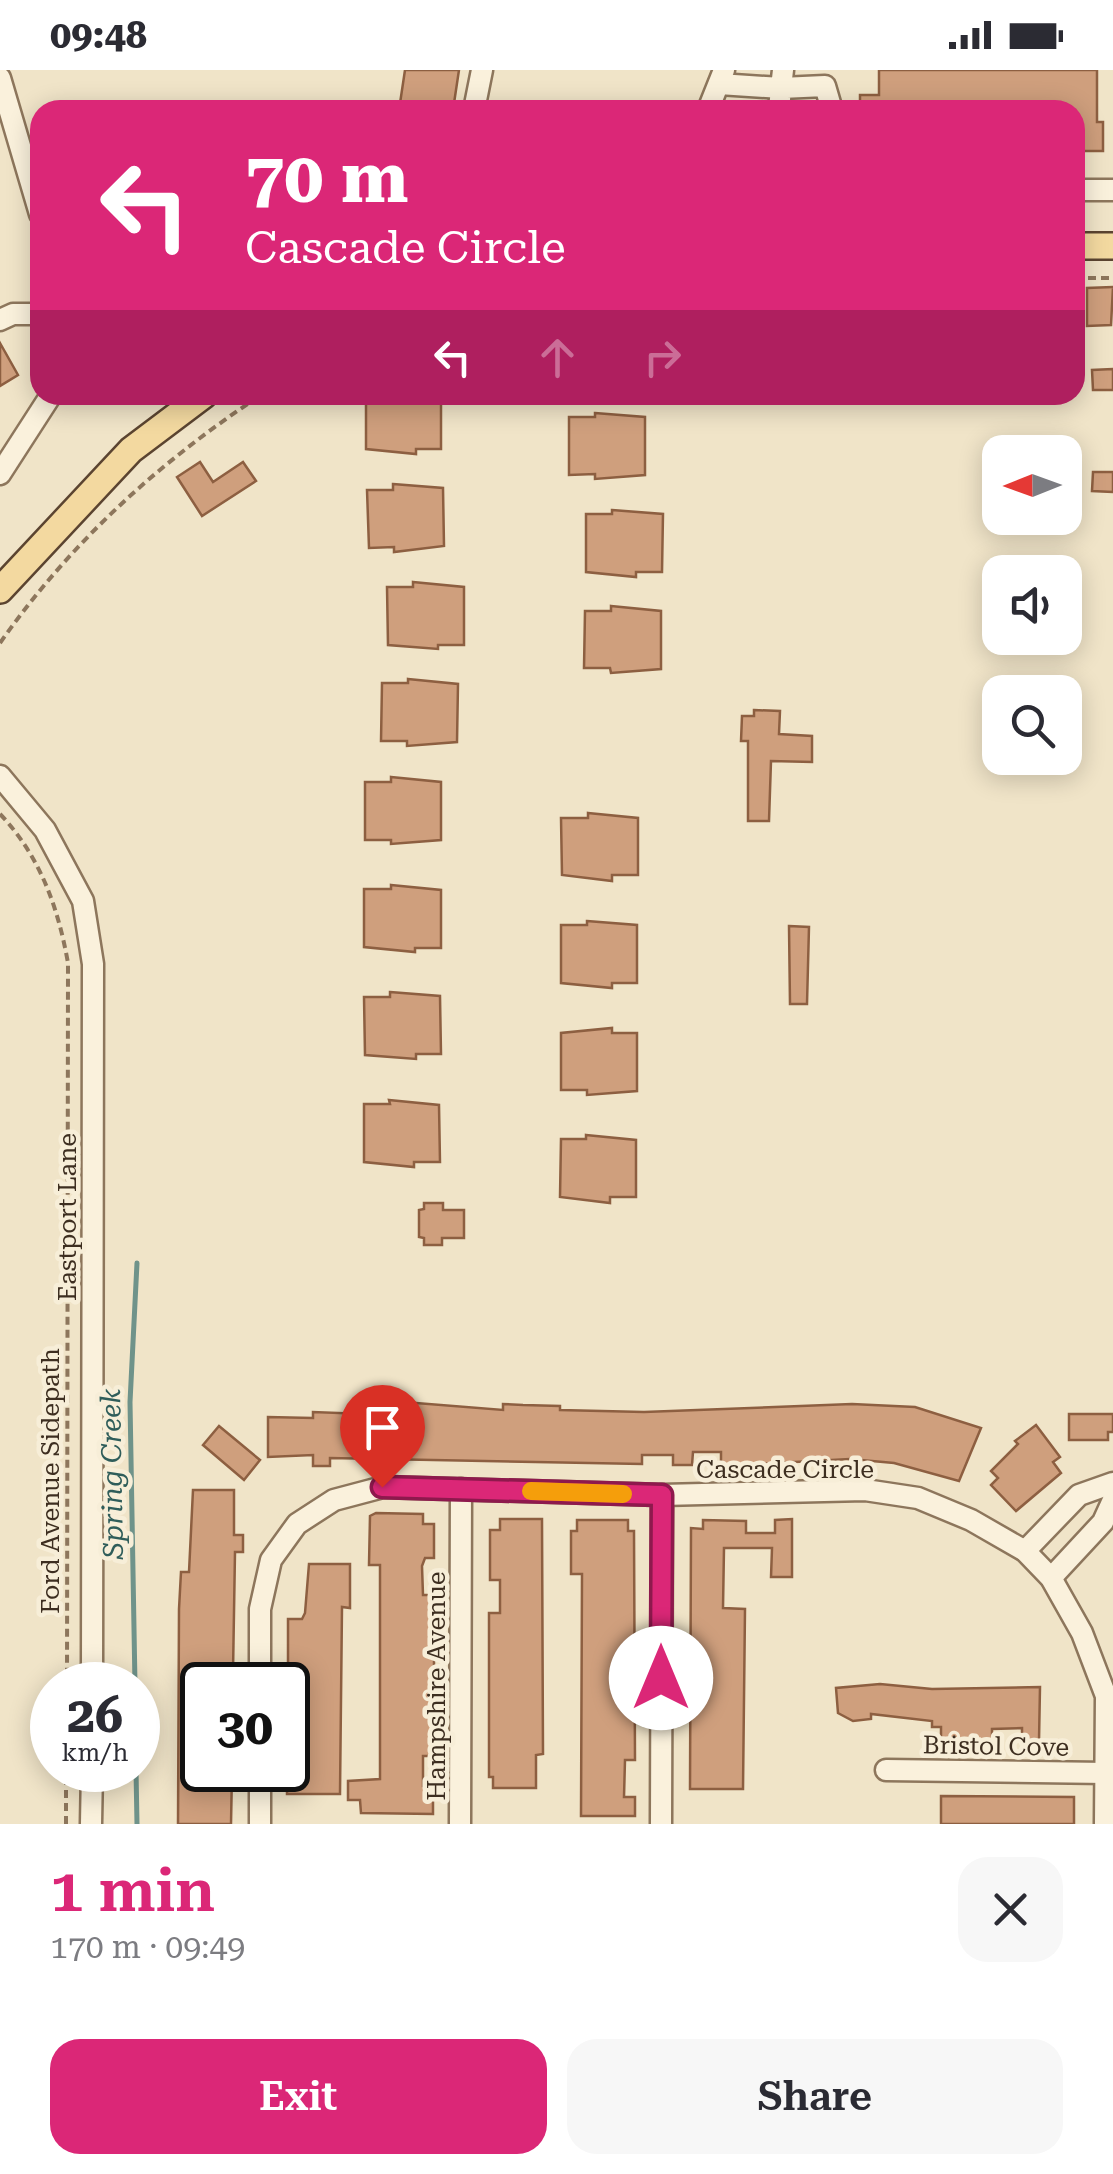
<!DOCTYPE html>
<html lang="en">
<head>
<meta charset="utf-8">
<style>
  :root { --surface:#fff; --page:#f7f7f7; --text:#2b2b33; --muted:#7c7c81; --accent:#db2777 }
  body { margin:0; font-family:"Roboto Serif",serif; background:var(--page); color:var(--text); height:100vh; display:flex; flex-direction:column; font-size:38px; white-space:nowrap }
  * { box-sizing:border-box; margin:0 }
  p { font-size:32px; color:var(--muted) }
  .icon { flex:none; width:55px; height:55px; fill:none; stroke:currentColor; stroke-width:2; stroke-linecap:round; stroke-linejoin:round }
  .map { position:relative; height:1754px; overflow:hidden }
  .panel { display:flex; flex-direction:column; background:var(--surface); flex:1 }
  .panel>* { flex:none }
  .hud { position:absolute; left:30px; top:30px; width:1055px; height:305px; border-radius:30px; box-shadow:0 5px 25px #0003; background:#db2777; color:#fff; overflow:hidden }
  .needle { width:65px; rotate:269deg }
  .tools { position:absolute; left:982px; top:365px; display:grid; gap:20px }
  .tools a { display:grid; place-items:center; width:100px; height:100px; border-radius:20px; background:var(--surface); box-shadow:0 5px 25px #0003; font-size:50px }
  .speed { position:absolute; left:30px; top:1592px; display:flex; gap:20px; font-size:50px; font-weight:700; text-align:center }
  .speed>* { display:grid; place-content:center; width:130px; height:130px; border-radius:50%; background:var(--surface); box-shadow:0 5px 25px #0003; line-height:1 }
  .speed small { font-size:25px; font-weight:400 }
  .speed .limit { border:5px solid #111; border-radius:15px; background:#fff; color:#111 }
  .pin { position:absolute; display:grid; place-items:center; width:85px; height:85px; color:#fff; margin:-102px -42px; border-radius:50% 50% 50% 0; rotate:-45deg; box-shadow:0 0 10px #0007 }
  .pin .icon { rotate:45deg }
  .me { position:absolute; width:110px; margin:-55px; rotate:0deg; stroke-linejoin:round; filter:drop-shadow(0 0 8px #0008) }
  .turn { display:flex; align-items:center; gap:35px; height:210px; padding:0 50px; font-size:45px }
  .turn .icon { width:130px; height:130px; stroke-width:2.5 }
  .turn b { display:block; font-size:70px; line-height:85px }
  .lanes { display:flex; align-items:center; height:95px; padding:0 50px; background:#0003; justify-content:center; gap:50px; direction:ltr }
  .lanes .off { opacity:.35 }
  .round { display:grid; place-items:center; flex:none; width:105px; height:105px; border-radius:30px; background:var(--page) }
  .headline { display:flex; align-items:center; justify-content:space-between; height:170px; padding:0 50px }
  h1 { font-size:60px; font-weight:600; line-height:75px; color:var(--accent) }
  .primary-button { display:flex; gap:20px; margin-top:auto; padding:20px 50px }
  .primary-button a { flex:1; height:115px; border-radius:30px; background:var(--accent); color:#fff; font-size:40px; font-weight:600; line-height:115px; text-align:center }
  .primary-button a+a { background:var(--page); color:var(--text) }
  .status { display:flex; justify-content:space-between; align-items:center; height:70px; padding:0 50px; background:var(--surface); direction:ltr }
  .status svg { height:28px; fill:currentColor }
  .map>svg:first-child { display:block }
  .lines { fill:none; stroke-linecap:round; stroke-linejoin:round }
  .stream { stroke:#6f938a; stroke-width:5 }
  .building { fill:#cf9f7d; stroke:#8d5f41; stroke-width:2.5 }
  .minor-casing { stroke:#8d765c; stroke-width:25 }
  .major-casing { stroke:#5b4430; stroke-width:30 }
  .path { stroke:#8d765c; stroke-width:4; stroke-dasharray:8 5; stroke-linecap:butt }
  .minor { stroke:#faf1dc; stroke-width:20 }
  .major { stroke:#f3d9a0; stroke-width:25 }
  .route-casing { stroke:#8e194d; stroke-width:25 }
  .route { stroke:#db2777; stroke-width:18 }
  .slow { stroke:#f59e0b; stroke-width:18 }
  .labels { text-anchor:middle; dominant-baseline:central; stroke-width:9; stroke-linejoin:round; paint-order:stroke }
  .street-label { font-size:25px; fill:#3d2e20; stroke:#f7eed8 }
  .water-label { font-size:28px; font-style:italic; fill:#2f5d5a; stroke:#f7eed8 }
</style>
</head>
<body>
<div class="status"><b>09:48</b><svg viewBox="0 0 49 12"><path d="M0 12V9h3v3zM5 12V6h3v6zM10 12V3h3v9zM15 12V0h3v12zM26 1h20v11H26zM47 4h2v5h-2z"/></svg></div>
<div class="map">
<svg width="1113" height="1754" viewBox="0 0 1113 1754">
  <rect width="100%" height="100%" fill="#f0e4c8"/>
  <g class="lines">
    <g class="stream">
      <polyline points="135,1615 130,1332 137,1193"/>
      <polyline points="136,1700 137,1754"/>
    </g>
  </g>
  <g class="building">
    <polygon points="405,0 459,0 453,40 399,40"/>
    <polygon points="879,0 1097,0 1097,52 1103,52 1103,81 1075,81 1075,40 860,40 860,25 879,25"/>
    <polygon points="1113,217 1111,255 1087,256 1087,218"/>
    <polygon points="0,273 18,305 0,316"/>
    <polygon points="1113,299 1113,320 1093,320 1092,300"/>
    <polygon points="366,325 441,325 441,379 416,379 416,384 366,379"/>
    <polygon points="595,343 645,347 645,405 595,409 595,404 569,405 569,347 595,347"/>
    <polygon points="200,392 213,412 243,392 256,411 202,446 177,407"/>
    <polygon points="1093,402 1113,402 1113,422 1092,421"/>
    <polygon points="393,414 443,418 444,476 394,482 394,477 369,478 367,420 393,420"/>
    <polygon points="612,440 663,444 662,502 636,502 636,507 586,502 586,444 612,444"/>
    <polygon points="413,512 464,517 464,575 438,575 438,579 388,575 387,517 413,517"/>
    <polygon points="611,536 661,541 661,599 611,603 610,598 584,598 585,541 611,541"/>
    <polygon points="408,609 458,614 457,672 407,676 407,671 381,671 382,613 408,613"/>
    <polygon points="754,640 780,641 779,664 812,666 812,692 771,691 769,751 748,751 748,671 741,671 742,646 754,646"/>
    <polygon points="391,707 441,712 441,770 391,774 391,770 365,770 365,712 391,712"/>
    <polygon points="588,743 638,748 638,805 612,805 612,811 562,805 561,748 588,748"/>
    <polygon points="391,815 441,820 441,878 415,878 415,882 364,877 364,819 391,819"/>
    <polygon points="587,851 637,855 637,913 612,913 612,918 561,913 561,855 587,855"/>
    <polygon points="789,856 809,857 807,934 790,934"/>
    <polygon points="390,922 440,926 441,984 416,984 416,989 365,985 364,927 390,927"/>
    <polygon points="612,958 612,963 637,963 637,1021 587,1025 587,1020 561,1020 561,963"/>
    <polygon points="389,1030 439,1035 440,1092 414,1092 414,1097 364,1092 364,1034 390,1034"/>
    <polygon points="586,1065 636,1070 636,1127 610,1127 610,1133 560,1127 561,1069 586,1069"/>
    <polygon points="424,1133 443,1133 443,1140 464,1140 464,1168 442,1168 442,1175 424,1175 424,1168 419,1167 419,1140 424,1139"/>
    <polygon points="391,1331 503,1340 503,1334 523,1335 560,1336 560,1340 644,1342 852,1334 915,1337 981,1358 959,1411 894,1393 850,1389 721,1396 721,1382 693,1382 692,1395 673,1395 673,1385 642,1385 642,1394 330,1388 330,1396 313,1396 313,1385 268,1387 268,1347 313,1348 313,1342 391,1345"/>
    <polygon points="1069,1344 1113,1344 1113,1362 1108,1362 1108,1370 1069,1370"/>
    <polygon points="1036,1355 1060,1387 1053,1392 1061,1403 1016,1441 991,1415 998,1408 991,1401 1018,1374 1015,1371"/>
    <polygon points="219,1356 260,1390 244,1410 203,1375"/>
    <polygon points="193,1420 234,1420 234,1465 243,1465 243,1482 235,1482 233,1603 216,1603 216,1615 202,1615 202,1700 232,1703 231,1754 178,1754 179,1539 181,1502 189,1502"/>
    <polygon points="376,1443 423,1444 423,1454 434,1454 434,1488 425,1488 422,1496 423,1525 434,1525 434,1686 423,1686 423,1716 429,1716 429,1726 433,1726 433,1744 361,1743 360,1730 348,1730 348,1711 380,1709 380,1495 369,1495 370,1446"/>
    <polygon points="500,1449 542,1449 543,1684 536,1685 536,1718 493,1718 493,1707 489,1707 489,1543 500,1543 500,1510 490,1510 490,1460 500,1460"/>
    <polygon points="792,1449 792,1507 771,1507 772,1478 724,1478 723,1538 745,1539 743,1719 690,1719 691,1458 703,1459 703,1450 746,1451 746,1463 775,1463 775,1450"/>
    <polygon points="577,1450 628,1450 628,1461 634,1461 635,1690 625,1690 624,1727 635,1727 635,1746 581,1746 582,1504 571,1504 571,1461 577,1461"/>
    <polygon points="309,1494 350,1494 350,1538 342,1537 340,1724 287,1724 287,1706 297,1706 298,1673 288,1673 288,1549 302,1549 305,1543"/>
    <polygon points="880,1614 932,1619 1040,1617 1039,1671 1022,1671 1022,1658 992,1659 992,1671 941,1670 941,1657 932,1657 932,1651 871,1644 871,1649 853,1651 838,1643 836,1618"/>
    <polygon points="941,1726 1074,1727 1074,1754 941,1754"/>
  </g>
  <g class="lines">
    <g class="minor-casing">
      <g id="minor">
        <polyline points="0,8 40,144"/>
        <polyline points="719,14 781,18 783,0"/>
        <polyline points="474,40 482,0"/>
        <polyline points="708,40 724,0"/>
        <polyline points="779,40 781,18 825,16 832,40"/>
        <polyline points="1075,120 1113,120"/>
        <polyline points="0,250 13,244 40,244"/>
        <polyline points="0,404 51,325"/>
        <polyline points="0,706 45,760 83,831 93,894 92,1615"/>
        <polyline points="1025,1481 1079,1425 1113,1413"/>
        <polyline points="1051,1508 1103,1452 1113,1430"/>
        <polyline points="260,1615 260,1539 271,1490 297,1454 334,1430 383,1417 662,1425 865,1420 918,1428 971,1450 1025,1481 1051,1508 1082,1563 1106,1626 1105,1754"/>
        <polyline points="886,1700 1106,1703"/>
        <polyline points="91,1754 92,1700"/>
        <polyline points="260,1754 260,1700"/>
        <polyline points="460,1754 461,1419"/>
        <polyline points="661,1754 662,1425"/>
      </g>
    </g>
    <g class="major-casing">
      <g id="major">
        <polyline points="1075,176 1113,176"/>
        <polyline points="0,520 131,380 204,325"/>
      </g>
    </g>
    <g class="path">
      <polyline points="1075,208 1113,208"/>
      <path d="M0 573C71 472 158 393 261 325"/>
      <path d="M0 744C40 786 58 837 68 893L67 1615"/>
      <polyline points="66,1754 66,1700"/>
    </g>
    <use href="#minor" class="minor"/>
    <use href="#major" class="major"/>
  </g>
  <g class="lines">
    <g class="route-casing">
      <polyline id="route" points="382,1417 662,1425 661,1608"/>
    </g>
    <use href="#route" class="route"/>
    <polyline class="slow" points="531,1421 623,1424"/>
  </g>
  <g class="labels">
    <g class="street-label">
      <text transform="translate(67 1147) rotate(-90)">Eastport Lane</text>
      <text x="785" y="1399">Cascade Circle</text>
      <text transform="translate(50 1411) rotate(-90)">Ford Avenue Sidepath</text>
      <text transform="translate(436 1616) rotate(-90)">Hampshire Avenue</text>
      <text transform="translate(996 1676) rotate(1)">Bristol Cove</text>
    </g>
    <g class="water-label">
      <text transform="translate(112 1404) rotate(-91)">Spring Creek</text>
    </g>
  </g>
</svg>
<div class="tools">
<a><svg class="needle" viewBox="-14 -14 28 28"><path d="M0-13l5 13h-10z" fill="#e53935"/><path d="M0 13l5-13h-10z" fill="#7c7c81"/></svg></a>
<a><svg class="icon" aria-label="sound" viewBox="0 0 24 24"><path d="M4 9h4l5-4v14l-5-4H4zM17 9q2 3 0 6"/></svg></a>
<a><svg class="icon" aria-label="search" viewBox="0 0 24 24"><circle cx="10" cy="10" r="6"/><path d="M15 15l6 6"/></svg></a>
</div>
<div class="speed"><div>26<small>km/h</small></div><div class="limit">30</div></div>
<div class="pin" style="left:382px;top:1417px;background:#d93025"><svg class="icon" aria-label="arrive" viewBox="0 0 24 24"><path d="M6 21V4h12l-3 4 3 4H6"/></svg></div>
<svg class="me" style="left:661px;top:1608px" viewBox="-20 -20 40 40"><circle r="19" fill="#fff"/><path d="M0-13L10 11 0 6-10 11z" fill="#db2777"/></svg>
<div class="hud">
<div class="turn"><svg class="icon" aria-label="left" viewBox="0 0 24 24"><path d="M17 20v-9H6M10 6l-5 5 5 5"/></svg><div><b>70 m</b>Cascade Circle</div></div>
<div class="lanes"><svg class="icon" aria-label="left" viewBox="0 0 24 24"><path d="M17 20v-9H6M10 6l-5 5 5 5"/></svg><svg class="icon off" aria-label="ahead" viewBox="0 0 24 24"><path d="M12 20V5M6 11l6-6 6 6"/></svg><svg class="icon off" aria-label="right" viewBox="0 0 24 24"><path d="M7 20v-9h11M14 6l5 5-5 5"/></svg></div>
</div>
</div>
<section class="panel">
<div class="headline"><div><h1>1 min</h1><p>170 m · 09:49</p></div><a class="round"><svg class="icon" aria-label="close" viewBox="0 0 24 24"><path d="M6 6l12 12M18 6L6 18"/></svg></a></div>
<div class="primary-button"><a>Exit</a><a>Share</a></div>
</section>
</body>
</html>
